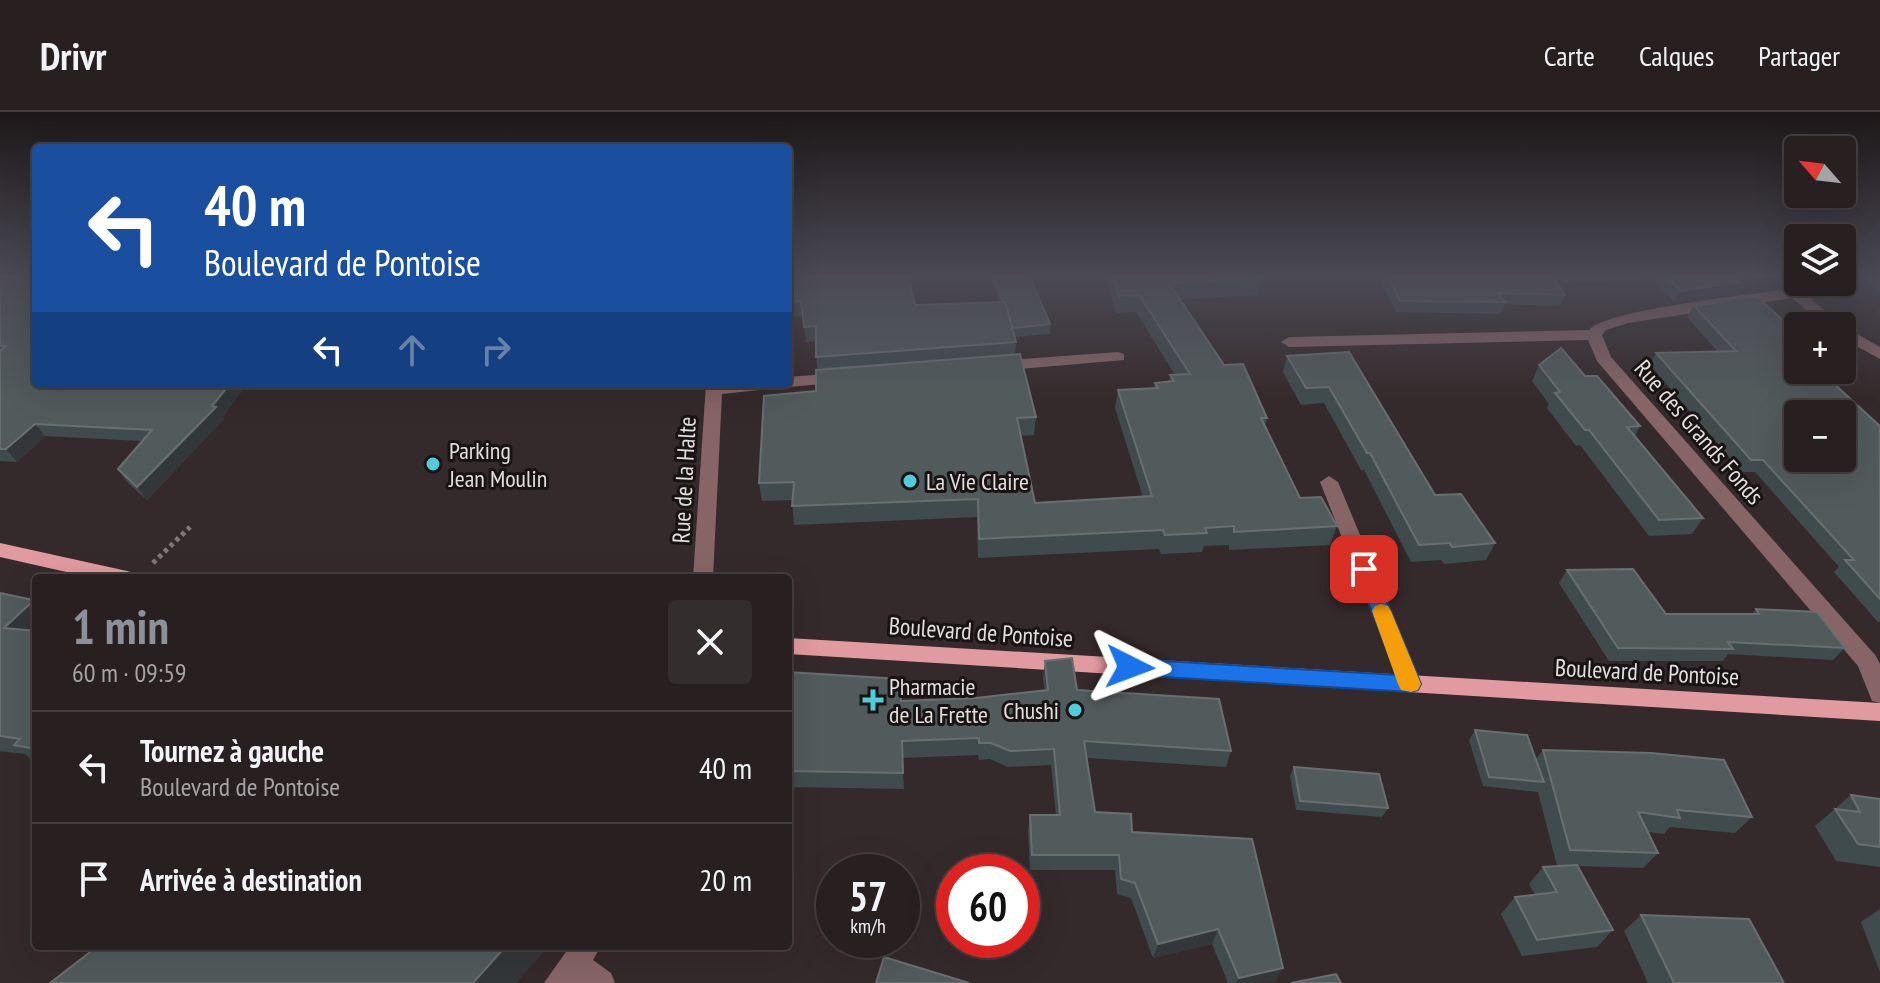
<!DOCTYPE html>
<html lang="fr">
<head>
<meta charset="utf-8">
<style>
  :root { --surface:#282020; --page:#342d2d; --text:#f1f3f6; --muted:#a5a3a5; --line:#443e3e; --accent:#8c9099 }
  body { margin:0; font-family:"PT Sans Narrow",sans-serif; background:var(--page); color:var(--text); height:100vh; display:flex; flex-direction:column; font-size:30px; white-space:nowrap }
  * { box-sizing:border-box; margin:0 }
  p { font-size:26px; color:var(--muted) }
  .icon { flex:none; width:44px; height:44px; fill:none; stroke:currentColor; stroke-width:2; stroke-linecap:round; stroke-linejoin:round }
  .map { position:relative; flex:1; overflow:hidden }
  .side { position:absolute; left:32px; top:462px; width:760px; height:376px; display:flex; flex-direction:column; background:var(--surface); border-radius:8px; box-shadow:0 8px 32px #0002,0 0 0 2px var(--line) }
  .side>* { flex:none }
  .banner { position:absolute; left:32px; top:32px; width:760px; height:244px; border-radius:8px; box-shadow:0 8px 32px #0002,0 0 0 2px var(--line); background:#1a4fa0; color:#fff; overflow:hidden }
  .needle { width:52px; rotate:298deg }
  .controls { position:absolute; left:1784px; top:24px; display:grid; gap:16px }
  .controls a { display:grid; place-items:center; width:72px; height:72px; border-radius:8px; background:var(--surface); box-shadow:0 8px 32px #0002,0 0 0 2px var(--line); font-size:40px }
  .speed { position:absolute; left:816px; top:742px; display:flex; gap:16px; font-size:40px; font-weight:700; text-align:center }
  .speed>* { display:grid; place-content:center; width:104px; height:104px; border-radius:50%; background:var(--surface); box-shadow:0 8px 32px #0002,0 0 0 2px var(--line); line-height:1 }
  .speed small { font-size:20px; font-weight:400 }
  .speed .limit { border:12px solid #d22; background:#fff; color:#111 }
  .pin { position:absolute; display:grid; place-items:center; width:68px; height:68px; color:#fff; margin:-34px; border-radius:16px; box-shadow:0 4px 12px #0006 }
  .me { position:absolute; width:88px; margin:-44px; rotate:93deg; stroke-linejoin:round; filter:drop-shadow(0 0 6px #0008) }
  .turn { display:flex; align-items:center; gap:28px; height:168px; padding:0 40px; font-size:36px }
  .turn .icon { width:104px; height:104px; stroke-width:2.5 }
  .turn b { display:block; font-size:56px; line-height:68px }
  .lanes { display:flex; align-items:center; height:76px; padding:0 40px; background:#0003; justify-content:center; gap:40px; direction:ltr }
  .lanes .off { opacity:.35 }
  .round { display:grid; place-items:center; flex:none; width:84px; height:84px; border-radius:8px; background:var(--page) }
  .headline { display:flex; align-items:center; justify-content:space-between; height:136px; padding:0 40px }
  h1 { font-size:48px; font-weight:700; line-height:60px; color:var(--accent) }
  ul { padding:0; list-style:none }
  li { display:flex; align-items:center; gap:24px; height:112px; padding:0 40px; border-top:2px solid var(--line) }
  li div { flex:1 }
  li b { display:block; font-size:30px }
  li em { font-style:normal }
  header { display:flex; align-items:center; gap:48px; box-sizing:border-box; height:112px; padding:0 40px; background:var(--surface); border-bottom:2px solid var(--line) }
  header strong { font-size:38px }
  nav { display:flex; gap:44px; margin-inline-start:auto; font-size:28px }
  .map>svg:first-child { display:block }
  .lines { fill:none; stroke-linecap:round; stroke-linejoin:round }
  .path { stroke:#807778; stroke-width:5; stroke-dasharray:4 4; stroke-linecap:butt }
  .minor { fill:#876567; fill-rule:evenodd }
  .major { fill:#e19aa0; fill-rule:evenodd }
  .wall { fill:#404b4d }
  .shaded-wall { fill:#343739 }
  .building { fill:#525b5c; stroke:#696f70; stroke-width:2; fill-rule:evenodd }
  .route { fill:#1a73e8; stroke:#114b97; stroke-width:2 }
  .slow { fill:#f59e0b }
  .poi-dot { fill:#52cbda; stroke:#191414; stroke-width:3 }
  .labels { text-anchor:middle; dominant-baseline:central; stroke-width:6; stroke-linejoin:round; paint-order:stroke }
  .street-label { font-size:24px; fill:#e4dddd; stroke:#191414 }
  .poi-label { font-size:24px; fill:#e4dddd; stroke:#191414; text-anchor:start }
</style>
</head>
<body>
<header>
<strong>Drivr</strong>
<nav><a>Carte</a><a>Calques</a><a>Partager</a></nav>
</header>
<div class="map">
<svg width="1880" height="871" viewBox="0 0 1880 871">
  <rect width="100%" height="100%" fill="#352a2b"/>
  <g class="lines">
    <g class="path">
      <polyline points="153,451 190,415"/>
      <polyline points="555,466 557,462"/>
    </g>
    <g class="minor">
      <path d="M1798 167V170H1810L1803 180 1843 214 1880 235V247L1842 226V214H1825L1792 186 1628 211 1606 218 1602 223 1611 245 1876 544 1880 552V591L1872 589 1858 554 1597 249 1588 228 1289 235 1281 230 1289 225 1589 218C1605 198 1756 182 1790 177Z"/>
      <polygon points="1118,240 1124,242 1124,248 995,259 987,254 995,249"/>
      <polygon points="840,261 846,262 848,266 846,270 788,275 781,272 788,272 788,265"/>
      <polygon points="706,272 777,272 769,277 722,282 713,466 693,466"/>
      <polygon points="1329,364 1338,370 1422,572 1419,578 1411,581 1403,578 1400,572 1320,370"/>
      <polygon points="570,834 601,834 593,848 611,861 615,871 544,871"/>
    </g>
    <g class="major">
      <polygon points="0,431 127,459 134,461 137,466 93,466 0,445"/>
      <polygon points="788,526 1880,591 1880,609 788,542"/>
    </g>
  </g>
  <g class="wall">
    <polygon points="0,165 36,272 249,272 244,276 222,305 224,307 147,388 127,370 118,357 142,329 45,324 17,350 0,349"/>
    <polygon points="788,165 915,193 999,190 989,165 1030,165 1050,212 1050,222 1014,225 1016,230 1015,242 1036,305 1034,323 1020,324 1035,391 1143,385 1115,296 1118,278 1154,276 1155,271 1169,270 1170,263 1175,263 1136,200 1116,201 1105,165 1262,165 1259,183 1180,188 1224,253 1267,306 1265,313 1300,386 1337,414 1330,433 1229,438 1229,433 1204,434 1202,440 1161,442 1159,437 978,446 977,405 794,413 792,388 762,389 759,371 816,279 817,257 816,229 806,230 803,204 788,205"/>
    <polygon points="1379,165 1646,165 1642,171 1556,169 1565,183 1560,194 1504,192 1500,202 1396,200"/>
    <polygon points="1650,165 1734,165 1740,170 1734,181 1674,190"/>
    <polygon points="1862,165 1880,165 1880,182"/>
    <polygon points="1694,194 1839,276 1880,314 1880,510 1878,510 1834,460 1839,455 1755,360 1742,360 1650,253 1656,241 1718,240 1687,205"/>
    <polygon points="1349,240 1435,383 1495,431 1486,448 1444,452 1441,448 1411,450 1364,358 1361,358 1324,291 1301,293 1283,260 1287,244"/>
    <polygon points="1539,253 1585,264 1640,314 1635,324 1703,406 1692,422 1649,424 1580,333 1576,334 1547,296 1549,292 1532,269"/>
    <polygon points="1567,458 1666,502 1752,502 1756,497 1845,536 1833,548 1728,542 1723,549 1609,549 1559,471"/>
    <polygon points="0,481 34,488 36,491 36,651 34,650 25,642 0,639"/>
    <polygon points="1045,549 1077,578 1231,639 1226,655 1087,646 1095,700 1132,720 1275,870 1228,871 1212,832 1153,846 1131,786 1117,782 1115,758 1030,758 1028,719 1030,703 1056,703 1051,653 1008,655 990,647 979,648 978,643 902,646 904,677 788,675 788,560 901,589 976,586 1045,578 1043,566"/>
    <polygon points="1475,618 1536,647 1543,638 1752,705 1735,721 1670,715 1664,722 1648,720 1658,741 1643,756 1578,754 1613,818 1597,835 1522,844 1501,802 1515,785 1535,783 1529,772 1543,755 1565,754 1557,754 1538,680 1483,674 1469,628"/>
    <polygon points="1294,655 1388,696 1382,705 1296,698 1290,664"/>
    <polygon points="1851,683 1880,687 1880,755 1836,749 1815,714"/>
    <polygon points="1880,797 1880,860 1861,810"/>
    <polygon points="1641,803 1784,871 1648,871 1624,819"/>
  </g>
  <g class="shaded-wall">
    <polygon points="1740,170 1734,181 1674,190 1680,179"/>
    <polygon points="1847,266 1838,278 1831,269"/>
    <polygon points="230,272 249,272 244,276 222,305 224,307 147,388 137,375 212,294"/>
    <polygon points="35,312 45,324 17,350 6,337"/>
    <polygon points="34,488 36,491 36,520 4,516"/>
    <polygon points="1218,817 1212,832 1153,846 1158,832"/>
    <polygon points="506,834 549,834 516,871 473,871"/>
    <polygon points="1283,856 1275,870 1236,871 1239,866"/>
  </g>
  <g class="building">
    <polygon points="0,165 36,165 36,272 230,272 212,294 216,295 137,375 118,357 152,318 35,312 6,337 0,337 0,239 6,234 0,234"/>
    <polygon points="788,165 909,165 915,193 1005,190 1016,230 816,245 816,214 804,215 801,189 788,190"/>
    <polygon points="993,165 1030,165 1050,212 1013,216 1005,190 1003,190"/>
    <polygon points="1113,165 1262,165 1263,166 1169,171 1224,253 1243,252 1267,306 1261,306 1300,386 1321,385 1337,414 1234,420 1234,414 1205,416 1207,421 1165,423 1163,418 979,427 978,387 792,394 794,370 759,371 764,284 816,279 816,258 1020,242 1036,305 1017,306 1035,391 1152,384 1118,278 1158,276 1155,271 1174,269 1170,263 1190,262 1139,183 1119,184"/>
    <polygon points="1388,165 1553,165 1565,183 1498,181 1505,190 1400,189"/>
    <polygon points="1667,165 1734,165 1740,170 1680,179"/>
    <path d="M1756 184 1798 222V258H1838L1847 266 1831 269 1880 314V487L1845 448H1854L1763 348H1751L1656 241 1736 239 1694 194ZM1798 302H1842V346H1798Z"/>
    <polygon points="1561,236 1585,264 1597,264 1640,314 1627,315 1703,406 1659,408 1589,318 1585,318 1555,281 1560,280 1539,253"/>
    <polygon points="1349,240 1435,383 1461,382 1495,431 1452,435 1450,431 1419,433 1370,341 1367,341 1329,275 1306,276 1287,244"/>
    <polygon points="1633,457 1666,502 1759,502 1756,497 1817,500 1845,536 1728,530 1733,537 1618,536 1567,458"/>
    <polygon points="0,481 34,488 4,516 36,519 36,637 14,633 20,627 0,624"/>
    <polygon points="1072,546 1077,578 1219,587 1231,639 1084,629 1095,700 1131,702 1132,720 1252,727 1283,856 1239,866 1218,817 1158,832 1135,771 1121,767 1119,743 1032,743 1030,703 1060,703 1054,637 1010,639 991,631 979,631 979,626 902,629 903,661 788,659 788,560 900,567 901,589 976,586 1048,578 1045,549"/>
    <polygon points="1475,618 1527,623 1544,670 1489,665"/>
    <polygon points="1543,638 1651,641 1724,648 1752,705 1677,698 1680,706 1638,700 1658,741 1570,738"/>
    <polygon points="1294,655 1379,662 1388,696 1300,689"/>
    <polygon points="1851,683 1880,687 1880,735 1858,732 1835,697 1860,700"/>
    <polygon points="1577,753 1613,818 1537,828 1515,785 1557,780 1543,755"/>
    <polygon points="1641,803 1749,807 1784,871 1674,871"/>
    <polygon points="98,834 506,834 473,871 50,871"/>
    <polygon points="884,845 969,871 876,871"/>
    <polygon points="1336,862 1341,871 1291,871"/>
  </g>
  <linearGradient id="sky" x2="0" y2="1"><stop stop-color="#1d1718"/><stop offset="0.57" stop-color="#4b4a55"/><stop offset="1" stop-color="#4b4a55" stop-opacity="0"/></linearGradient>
  <rect width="1880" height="287" fill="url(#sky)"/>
  <polygon class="route" points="1364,450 1373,457 1421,572 1418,578 1411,580 1130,563 1123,560 1120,555 1123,549 1130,547 1397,563 1355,457"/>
  <polygon class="slow" points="1381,492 1388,494 1391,499 1421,572 1418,578 1411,580 1401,578 1398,572 1372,499 1375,494"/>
  <g class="poi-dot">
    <circle cx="433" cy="352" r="8"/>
    <circle cx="910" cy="369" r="8"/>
    <path d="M869 576h8v8h8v8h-8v8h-8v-8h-8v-8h8z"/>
    <circle cx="1075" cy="598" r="8"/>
  </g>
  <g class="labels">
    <g class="street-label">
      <text transform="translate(1699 320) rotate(49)">Rue des Grands Fonds</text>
      <text transform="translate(684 368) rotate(-87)">Rue de la Halte</text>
      <text transform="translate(981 520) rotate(4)">Boulevard de Pontoise</text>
      <text transform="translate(1647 560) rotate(3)">Boulevard de Pontoise</text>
    </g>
    <g class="poi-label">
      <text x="449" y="338">Parking<tspan x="449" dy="28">Jean Moulin</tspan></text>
      <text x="926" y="369">La Vie Claire</text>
      <text x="889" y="574">Pharmacie<tspan x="889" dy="28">de La Frette</tspan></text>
      <text x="1059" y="598" text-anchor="end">Chushi</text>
    </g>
  </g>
</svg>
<div class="controls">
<a><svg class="needle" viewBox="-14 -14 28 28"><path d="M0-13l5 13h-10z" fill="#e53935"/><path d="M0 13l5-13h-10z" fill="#a5a3a5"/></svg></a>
<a><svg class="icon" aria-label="layers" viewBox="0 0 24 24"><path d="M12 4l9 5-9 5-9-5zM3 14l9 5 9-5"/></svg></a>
<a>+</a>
<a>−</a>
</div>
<div class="speed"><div>57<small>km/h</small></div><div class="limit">60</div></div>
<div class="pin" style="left:1364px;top:457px;background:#d93025"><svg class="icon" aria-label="arrive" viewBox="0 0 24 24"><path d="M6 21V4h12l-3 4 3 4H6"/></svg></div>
<svg class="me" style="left:1130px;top:555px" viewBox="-20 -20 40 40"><path d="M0-17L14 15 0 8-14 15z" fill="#1a73e8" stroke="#fff" stroke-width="4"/></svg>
<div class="banner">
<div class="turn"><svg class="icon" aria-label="left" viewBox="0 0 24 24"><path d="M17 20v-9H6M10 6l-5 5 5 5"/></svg><div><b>40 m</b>Boulevard de Pontoise</div></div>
<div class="lanes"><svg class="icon" aria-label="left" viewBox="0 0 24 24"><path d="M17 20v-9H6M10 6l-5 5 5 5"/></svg><svg class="icon off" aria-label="ahead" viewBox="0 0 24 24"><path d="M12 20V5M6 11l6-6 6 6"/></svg><svg class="icon off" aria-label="right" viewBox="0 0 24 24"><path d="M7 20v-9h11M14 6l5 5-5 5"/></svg></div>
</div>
<section class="side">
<div class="headline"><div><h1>1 min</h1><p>60 m · 09:59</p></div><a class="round"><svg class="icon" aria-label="close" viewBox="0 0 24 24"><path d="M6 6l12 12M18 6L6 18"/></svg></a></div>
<ul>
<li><svg class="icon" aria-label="left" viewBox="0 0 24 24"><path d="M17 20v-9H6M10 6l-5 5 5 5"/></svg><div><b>Tournez à gauche</b><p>Boulevard de Pontoise</p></div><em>40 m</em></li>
<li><svg class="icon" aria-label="arrive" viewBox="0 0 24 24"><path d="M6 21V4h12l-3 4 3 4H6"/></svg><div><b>Arrivée à destination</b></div><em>20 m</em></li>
</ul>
</section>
</div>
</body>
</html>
